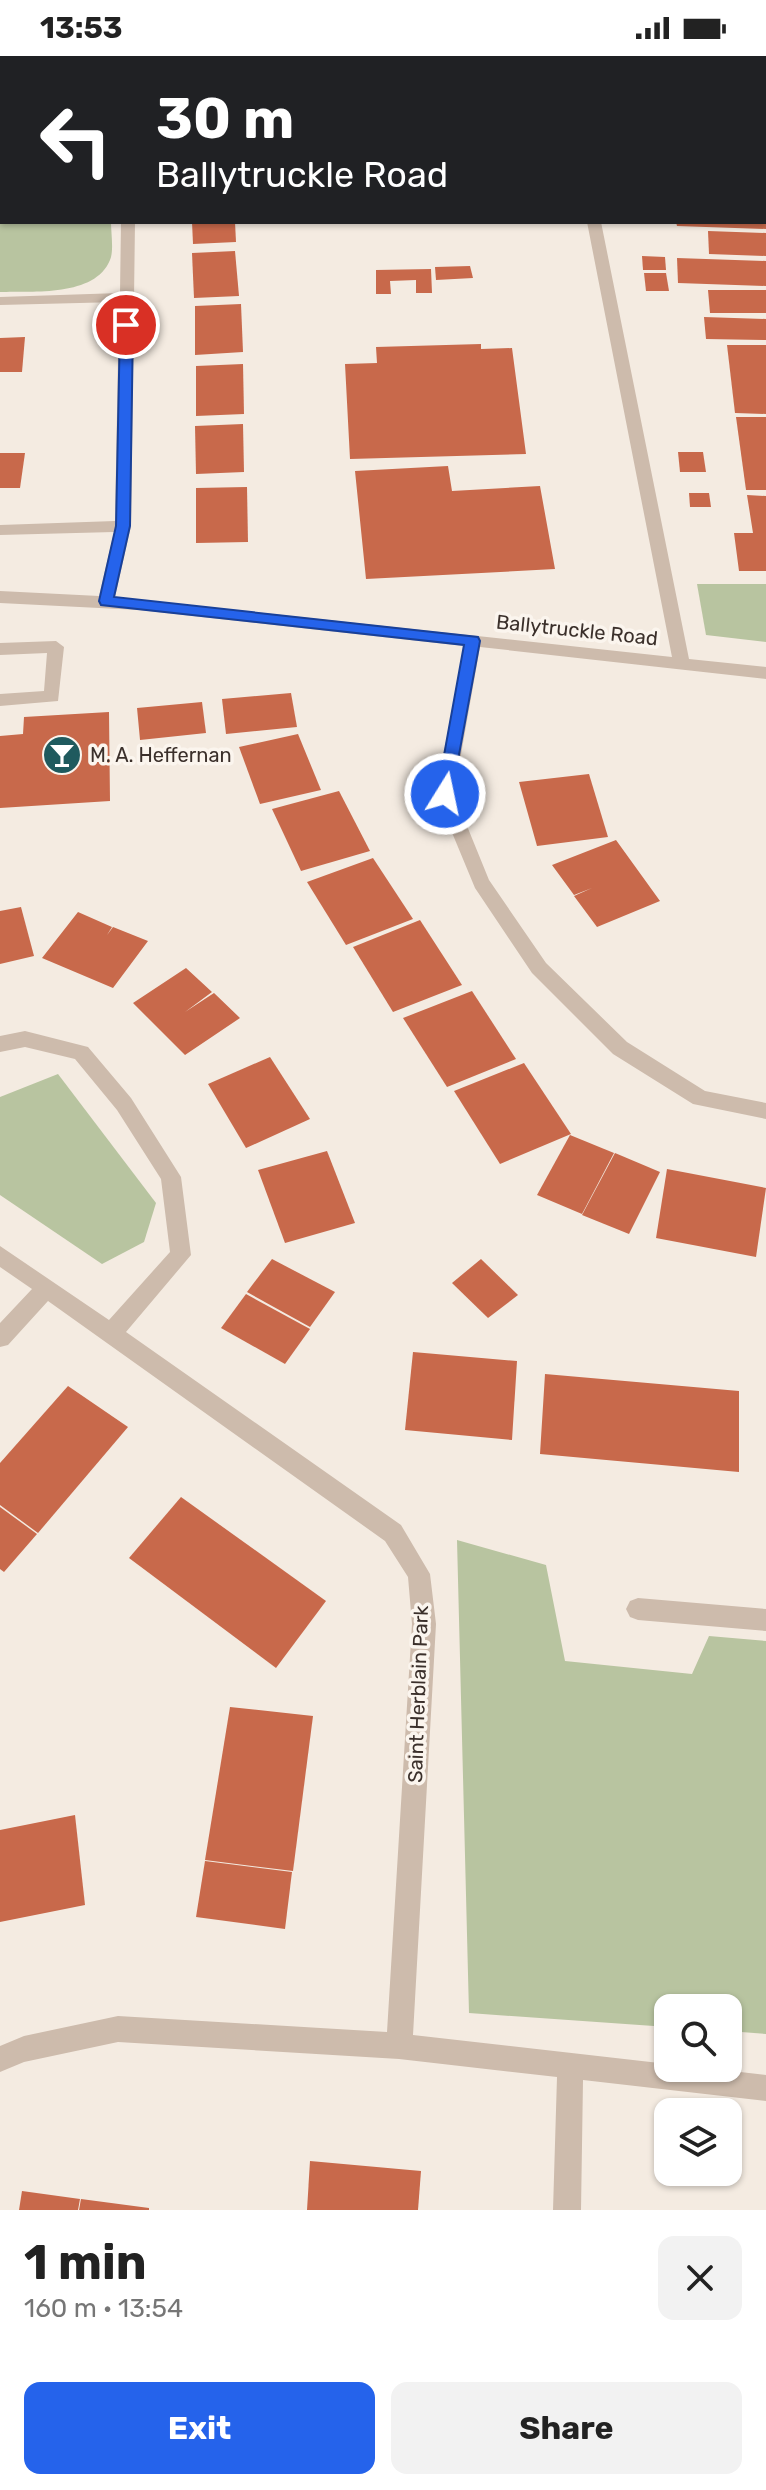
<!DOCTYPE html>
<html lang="en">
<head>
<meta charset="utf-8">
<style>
  :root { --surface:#fff; --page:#f2f2f2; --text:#222; --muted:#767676; --accent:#2563eb }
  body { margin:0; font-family:Rubik,sans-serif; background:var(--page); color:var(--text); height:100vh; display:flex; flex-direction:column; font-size:30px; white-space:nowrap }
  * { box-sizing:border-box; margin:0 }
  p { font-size:26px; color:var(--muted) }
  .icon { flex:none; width:44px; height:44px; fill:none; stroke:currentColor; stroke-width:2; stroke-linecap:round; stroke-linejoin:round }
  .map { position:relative; height:2154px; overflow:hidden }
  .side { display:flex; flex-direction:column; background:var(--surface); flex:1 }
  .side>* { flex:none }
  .top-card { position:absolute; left:0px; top:0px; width:766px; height:168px; box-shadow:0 2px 6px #0004; background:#202124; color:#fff; overflow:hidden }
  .buttons { position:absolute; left:654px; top:1938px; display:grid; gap:16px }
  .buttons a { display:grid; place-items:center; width:88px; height:88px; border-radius:16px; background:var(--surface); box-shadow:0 2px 6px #0004; font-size:40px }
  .pin { position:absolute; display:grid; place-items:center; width:68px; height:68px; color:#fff; margin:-34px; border:4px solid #fff; border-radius:50%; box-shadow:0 2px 8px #0007 }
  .me { position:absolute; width:88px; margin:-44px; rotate:10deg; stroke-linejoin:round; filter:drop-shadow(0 0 6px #0008) }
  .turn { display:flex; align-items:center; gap:28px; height:168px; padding:0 24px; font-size:36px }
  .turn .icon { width:104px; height:104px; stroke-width:2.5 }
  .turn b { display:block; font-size:56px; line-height:68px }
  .round { display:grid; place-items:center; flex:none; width:84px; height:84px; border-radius:16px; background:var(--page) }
  .overview { display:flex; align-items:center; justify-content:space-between; height:136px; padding:0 24px }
  h1 { font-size:48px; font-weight:700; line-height:60px }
  .button { display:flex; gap:16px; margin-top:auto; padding:16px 24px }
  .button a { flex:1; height:92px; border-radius:16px; background:var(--accent); color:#fff; font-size:32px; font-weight:700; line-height:92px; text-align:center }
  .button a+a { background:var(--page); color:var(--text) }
  .status { display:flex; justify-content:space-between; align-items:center; height:56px; padding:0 40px; background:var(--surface); direction:ltr }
  .status svg { height:22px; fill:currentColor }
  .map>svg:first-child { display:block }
  .green { fill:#b8c4a0 }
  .building { fill:#c8694b }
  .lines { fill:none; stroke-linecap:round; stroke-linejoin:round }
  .minor { fill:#cdbbac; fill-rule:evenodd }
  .route { fill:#2563eb; stroke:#184099; stroke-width:2 }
  .labels { text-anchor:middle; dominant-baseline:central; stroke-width:7; stroke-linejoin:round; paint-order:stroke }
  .street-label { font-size:20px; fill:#3b302b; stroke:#fbf5ee }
  .poi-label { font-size:20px; fill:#3b302b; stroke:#fbf5ee; text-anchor:start }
</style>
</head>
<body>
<div class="status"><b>13:53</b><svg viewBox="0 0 49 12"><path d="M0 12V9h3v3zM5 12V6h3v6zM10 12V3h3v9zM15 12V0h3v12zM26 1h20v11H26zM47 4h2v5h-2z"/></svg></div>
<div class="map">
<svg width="766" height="2154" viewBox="0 0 766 2154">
  <rect width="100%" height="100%" fill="#f4ebe1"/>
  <g class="green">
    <path d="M0 0H111L2 2V166H111C111 177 114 195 110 204 95 241 33 235 0 236Z"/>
    <polygon points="697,528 766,528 766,586 706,579"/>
    <polygon points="58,1018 156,1147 144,1186 102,1208 0,1139 0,1041"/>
    <polygon points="457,1484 546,1509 565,1605 692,1618 709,1580 766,1585 766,1978 728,1975 728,1952 668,1952 668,1971 469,1957"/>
  </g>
  <g class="building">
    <polygon points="192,166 235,166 236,186 193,188"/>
    <polygon points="676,166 766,166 766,173 677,170"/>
    <polygon points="708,175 766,177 766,200 709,198"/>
    <polygon points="235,195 239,240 194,242 192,197"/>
    <polygon points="642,200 665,201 666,214 643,214"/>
    <polygon points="677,202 766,205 766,230 678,227"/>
    <polygon points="470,210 473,222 436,224 435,211"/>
    <polygon points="431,213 432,237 416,237 416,224 390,225 391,238 376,238 376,214"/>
    <polygon points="644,217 666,217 669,235 646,235"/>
    <polygon points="708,234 766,234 766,257 710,257"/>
    <polygon points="241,248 243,296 195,299 195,250"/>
    <polygon points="704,261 766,263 766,284 706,283"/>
    <polygon points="25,281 22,316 0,316 0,282"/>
    <polygon points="481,288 481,293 512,292 526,398 350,403 345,308 377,307 376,291"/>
    <polygon points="727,289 766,289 766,358 735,357"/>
    <polygon points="243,308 244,358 196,360 196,310"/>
    <polygon points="736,361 766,361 766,434 746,434"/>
    <polygon points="243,368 244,416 196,418 195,370"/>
    <polygon points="678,396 703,396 706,416 680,416"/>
    <polygon points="0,397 25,397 20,432 0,432"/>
    <polygon points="448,410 452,435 540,430 555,513 366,523 355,415"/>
    <polygon points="247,431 248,486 196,487 196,432"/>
    <polygon points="689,437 709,437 711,451 690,451"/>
    <polygon points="747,439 766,440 766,515 739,515 734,477 753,477"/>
    <polygon points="291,637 297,671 226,678 222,643"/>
    <polygon points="202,646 206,677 140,684 137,652"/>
    <polygon points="109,656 110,745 0,752 0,680 23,678 24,661"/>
    <polygon points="298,678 321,734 260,748 239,691"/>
    <polygon points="589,718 608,781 537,790 519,726"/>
    <polygon points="339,735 370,795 301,815 272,753"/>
    <polygon points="616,784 660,845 597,871 574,840 592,832 574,839 552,809"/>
    <polygon points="373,802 413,863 346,889 307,826"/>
    <polygon points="21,851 34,900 0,908 0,855"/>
    <polygon points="78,856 112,871 107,879 113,871 148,885 113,932 42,902"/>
    <polygon points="420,864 462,929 393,956 353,891"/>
    <polygon points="186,912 212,936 185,956 214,937 240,962 185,999 133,947"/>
    <polygon points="472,935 516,1003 447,1031 403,962"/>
    <polygon points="270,1001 310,1063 246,1092 208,1028"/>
    <polygon points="524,1007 571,1078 500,1108 454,1035"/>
    <polygon points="570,1079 614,1097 582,1158 537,1139"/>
    <polygon points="327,1095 355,1167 285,1187 258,1114"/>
    <polygon points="615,1097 660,1116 629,1178 582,1159"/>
    <polygon points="667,1113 766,1132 756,1201 656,1182"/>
    <polygon points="272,1203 335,1236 310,1271 247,1236"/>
    <polygon points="481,1203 518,1239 488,1262 452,1227"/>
    <polygon points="246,1238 310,1273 285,1308 221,1272"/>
    <polygon points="413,1296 517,1305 512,1384 405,1374"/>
    <polygon points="545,1318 739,1335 739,1416 540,1398"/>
    <polygon points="68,1330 128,1371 38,1477 0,1449 0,1407"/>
    <polygon points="181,1441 326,1545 276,1612 129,1502"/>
    <polygon points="0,1451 37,1478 4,1516 0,1513"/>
    <polygon points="230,1651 313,1660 293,1815 205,1804"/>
    <polygon points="75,1759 85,1849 0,1866 0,1774"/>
    <polygon points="205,1805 292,1816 285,1873 196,1861"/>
    <polygon points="310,2105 421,2115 418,2154 307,2154"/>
    <polygon points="22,2135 80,2143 78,2154 19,2154"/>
    <polygon points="81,2143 149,2152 149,2154 79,2154"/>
  </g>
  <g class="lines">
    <g class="minor">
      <rect x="124" y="0" width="12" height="2"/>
      <rect x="555" y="0" width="12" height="2"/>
      <polygon points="121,166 135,166 131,470 115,541 672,601 587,166 601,166 689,603 766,611 766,623 480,591 454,738 489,824 546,907 627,986 705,1035 766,1047 766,1063 693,1048 613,998 532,917 475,832 436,738 464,590 139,554 0,547 0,535 99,540 114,476 0,479 0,469 115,465 119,246 0,249 0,241 120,237"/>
      <polygon points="56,585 64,591 58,645 0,650 0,638 44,635 47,597 0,599 0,587"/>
      <polygon points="25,975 88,991 131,1042 181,1121 191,1199 126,1276 401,1469 430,1518 436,1568 413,1979 668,2008 668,2012 706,2012 766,2019 766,2045 583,2024 581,2154 553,2154 557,2021 399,2003 118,1986 24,2006 0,2016 0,1990 24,1980 118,1960 387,1976 412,1568 408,1521 385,1485 48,1245 8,1289 0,1291 0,1267 32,1233 0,1211 0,1190 109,1264 170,1196 161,1123 117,1054 75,1003 25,991 0,996 0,980"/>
      <polygon points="638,1542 766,1553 766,1575 638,1564 630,1561 626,1553 630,1545"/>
    </g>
  </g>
  <polygon class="route" points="126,265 133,269 130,470 114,541 478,581 480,585 451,742 439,742 437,738 464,589 101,549 99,545 116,470 120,269"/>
  <defs>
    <g id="bar-disc" transform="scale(2)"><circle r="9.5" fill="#1f5a5e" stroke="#fbf5ee"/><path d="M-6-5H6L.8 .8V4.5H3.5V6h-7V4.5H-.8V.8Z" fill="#fff"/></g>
  </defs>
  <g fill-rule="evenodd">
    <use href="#bar-disc" x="62" y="699"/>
  </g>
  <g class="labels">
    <g class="street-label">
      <text transform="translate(577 574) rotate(6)">Ballytruckle Road</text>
      <text transform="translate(418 1638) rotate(-88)">Saint Herblain Park</text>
    </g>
    <g class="poi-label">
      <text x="90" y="699">M. A. Heffernan</text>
    </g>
  </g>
</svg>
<div class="buttons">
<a><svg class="icon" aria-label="search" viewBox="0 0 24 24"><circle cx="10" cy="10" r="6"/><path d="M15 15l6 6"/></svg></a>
<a><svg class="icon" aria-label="layers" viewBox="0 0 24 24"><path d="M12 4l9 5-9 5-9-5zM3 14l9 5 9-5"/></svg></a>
</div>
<div class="pin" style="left:126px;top:269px;background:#d93025"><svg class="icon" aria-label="arrive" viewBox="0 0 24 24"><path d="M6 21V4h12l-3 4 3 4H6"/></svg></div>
<svg class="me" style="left:445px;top:738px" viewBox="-20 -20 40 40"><circle r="17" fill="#2563eb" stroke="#fff" stroke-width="3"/><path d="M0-11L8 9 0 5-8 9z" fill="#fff"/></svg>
<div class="top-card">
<div class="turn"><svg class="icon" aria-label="left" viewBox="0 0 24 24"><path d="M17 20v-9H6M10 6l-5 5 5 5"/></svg><div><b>30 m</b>Ballytruckle Road</div></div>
</div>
</div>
<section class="side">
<div class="overview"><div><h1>1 min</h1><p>160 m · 13:54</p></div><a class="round"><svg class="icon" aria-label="close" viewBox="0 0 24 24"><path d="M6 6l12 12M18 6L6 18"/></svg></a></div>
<div class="button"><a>Exit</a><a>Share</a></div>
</section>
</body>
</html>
